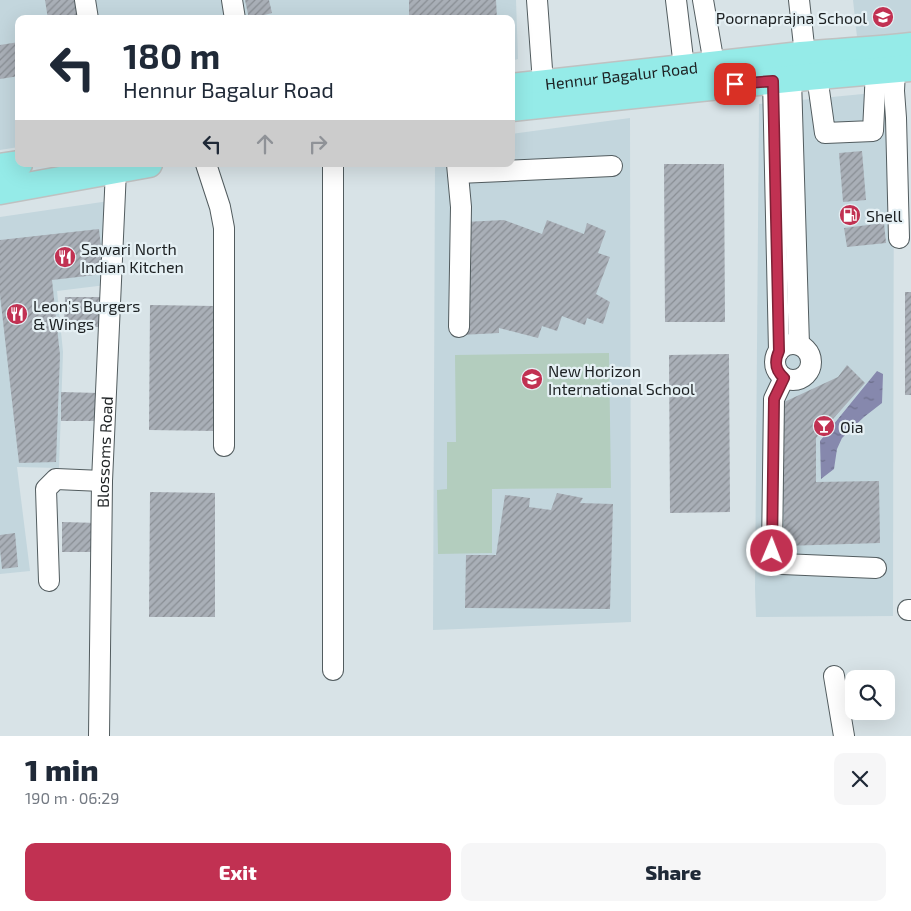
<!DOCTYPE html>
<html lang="en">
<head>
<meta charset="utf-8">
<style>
  :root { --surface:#fff; --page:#f6f6f7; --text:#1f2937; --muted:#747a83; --accent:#c13152 }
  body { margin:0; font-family:"Exo 2",sans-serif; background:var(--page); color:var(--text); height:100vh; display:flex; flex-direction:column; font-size:19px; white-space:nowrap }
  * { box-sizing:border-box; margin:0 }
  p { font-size:16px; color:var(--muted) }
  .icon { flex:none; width:28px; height:28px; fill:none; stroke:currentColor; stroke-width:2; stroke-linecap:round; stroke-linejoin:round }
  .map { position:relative; height:736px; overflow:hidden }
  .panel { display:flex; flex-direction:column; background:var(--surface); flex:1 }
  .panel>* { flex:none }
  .hud { position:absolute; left:15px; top:15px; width:500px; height:152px; border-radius:10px; box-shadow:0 5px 20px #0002; background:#fff; color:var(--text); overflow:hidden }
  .controls { position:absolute; left:845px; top:670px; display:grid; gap:10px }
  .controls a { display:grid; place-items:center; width:50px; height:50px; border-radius:10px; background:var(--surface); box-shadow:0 5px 20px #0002; font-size:25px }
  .pin { position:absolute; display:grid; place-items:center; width:42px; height:42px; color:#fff; margin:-21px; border-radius:10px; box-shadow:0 2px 8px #0006 }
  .me { position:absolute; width:55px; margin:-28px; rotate:1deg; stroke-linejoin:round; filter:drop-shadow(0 0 4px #0008) }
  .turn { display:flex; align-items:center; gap:18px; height:105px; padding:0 25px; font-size:22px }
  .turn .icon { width:65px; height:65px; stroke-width:2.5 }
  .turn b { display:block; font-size:35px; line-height:42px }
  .lanes { display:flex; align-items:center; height:48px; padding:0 25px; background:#0003; justify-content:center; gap:25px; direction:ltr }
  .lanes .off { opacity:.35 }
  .round { display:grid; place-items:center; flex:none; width:52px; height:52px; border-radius:10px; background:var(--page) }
  .head { display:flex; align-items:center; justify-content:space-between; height:85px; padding:0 25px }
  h1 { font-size:30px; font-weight:800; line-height:38px }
  .primary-button { display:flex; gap:10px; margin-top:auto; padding:10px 25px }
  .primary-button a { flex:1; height:58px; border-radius:10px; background:var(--accent); color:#fff; font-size:20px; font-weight:800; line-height:58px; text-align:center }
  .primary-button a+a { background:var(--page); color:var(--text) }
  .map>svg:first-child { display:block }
  .built { fill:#c3d6dd }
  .pitch { fill:#b3cdbe }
  .water { fill:url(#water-ripples) }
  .building { fill:url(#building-hatch) }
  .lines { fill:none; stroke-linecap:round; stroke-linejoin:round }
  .minor-casing { stroke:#525c5f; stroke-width:22 }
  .major-casing { stroke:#bfc1c1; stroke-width:29 }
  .minor { stroke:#fff; stroke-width:20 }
  .major { stroke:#95ebe8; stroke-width:26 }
  .route-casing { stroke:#7d2035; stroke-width:12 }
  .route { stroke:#c13152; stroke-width:9 }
  .labels { text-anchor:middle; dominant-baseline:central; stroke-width:4.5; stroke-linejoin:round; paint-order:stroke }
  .poi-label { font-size:16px; fill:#1c2022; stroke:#e5f0f4; text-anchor:start }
  .street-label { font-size:16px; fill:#1c2022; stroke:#e5f0f4 }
</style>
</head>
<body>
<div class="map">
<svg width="911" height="736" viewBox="0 0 911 736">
  <defs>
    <pattern id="water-ripples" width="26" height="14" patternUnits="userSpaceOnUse" patternTransform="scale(1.25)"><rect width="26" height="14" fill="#8688ad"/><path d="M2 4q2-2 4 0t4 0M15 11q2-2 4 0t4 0" fill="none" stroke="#6d6f8c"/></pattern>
    <pattern id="building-hatch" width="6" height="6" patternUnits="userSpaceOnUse" patternTransform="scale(1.25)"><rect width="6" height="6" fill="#a9afb7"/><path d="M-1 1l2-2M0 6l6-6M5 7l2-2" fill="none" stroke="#898e94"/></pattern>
  </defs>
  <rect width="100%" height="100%" fill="#d8e3e7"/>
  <g class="built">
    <polygon points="0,0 516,0 518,59 511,61 511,19 19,19 19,147 0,150"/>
    <polygon points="853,0 911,0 911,33 857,37"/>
    <polygon points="894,91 893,616 756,617 755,589 759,104"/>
    <polygon points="630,118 631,622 433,630 435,164 511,164 511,134"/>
    <polygon points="109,201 106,285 57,291 63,352 59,468 17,467 30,571 0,574 0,217"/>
  </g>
  <polygon class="pitch" points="609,353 611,488 492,489 492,553 438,554 437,490 447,489 447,442 456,442 455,355"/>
  <polygon class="water" points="877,371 883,374 882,403 864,417 842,438 837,449 834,469 821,479 820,441"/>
  <g class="building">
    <polygon points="45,0 79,0 81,16 64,19 48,19"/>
    <polygon points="245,0 269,0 272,13 249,19"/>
    <polygon points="409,0 496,0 497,19 409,19"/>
    <polygon points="19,42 19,76 0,79 0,45"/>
    <polygon points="862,151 866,200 843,202 839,153"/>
    <polygon points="664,164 724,164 725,322 665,322"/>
    <polygon points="504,220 542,234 547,220 584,234 587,223 606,231 598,253 610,257 596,294 610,302 603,324 587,318 585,325 562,316 557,331 542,326 538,338 499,328 499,333 461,335 464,222"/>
    <polygon points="884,223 886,243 847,247 844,228"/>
    <polygon points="99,229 104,274 52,280 60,355 56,462 19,463 0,295 0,240"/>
    <rect x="905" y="292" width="6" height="103"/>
    <polygon points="65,297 103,297 103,327 64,327"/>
    <polygon points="150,305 215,306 214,431 149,430"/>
    <polygon points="729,354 730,512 670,513 669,355"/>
    <polygon points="847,365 865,383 816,438 816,482 879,481 880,543 784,546 782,403 838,377"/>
    <polygon points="61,392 99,393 99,421 61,421"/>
    <polygon points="150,492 215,493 215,617 149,617"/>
    <polygon points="557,493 583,498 580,503 613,504 610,609 465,608 466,555 496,555 505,495 530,498 529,507 551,510"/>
    <polygon points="62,522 99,523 98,552 62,552"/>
    <polygon points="15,533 18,567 2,569 0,549 0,535"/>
  </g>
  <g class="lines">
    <g class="minor-casing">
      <g id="minor">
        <polyline points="85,0 88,19"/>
        <polyline points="232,0 235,19"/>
        <polyline points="537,0 543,83"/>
        <polyline points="676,0 684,67"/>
        <polyline points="703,0 714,64"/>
        <polyline points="799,0 805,55"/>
        <polyline points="895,70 894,91 896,118 899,238"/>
        <polyline points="817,76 825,133 873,131 876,71"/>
        <polyline points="791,79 799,345"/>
        <polyline points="773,81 779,351"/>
        <polyline points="206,164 220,207 224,228 224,446"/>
        <polyline points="333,164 333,670"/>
        <polyline points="457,164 461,207 459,327"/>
        <polyline points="458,173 612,166"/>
        <circle cx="793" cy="362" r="18"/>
        <path d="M784 378 774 399 772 551C774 557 776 561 782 564L876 568"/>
        <polyline points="49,581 46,489 56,479 102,481"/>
        <polyline points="908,610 911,610"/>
        <polyline points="834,676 844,736"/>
        <path id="s1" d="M99 736 102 481 116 170"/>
      </g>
    </g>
    <g class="major-casing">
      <g id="major">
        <path id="s2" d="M511 87C608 76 705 65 801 55 838 52 875 50 911 46"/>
        <polyline points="511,108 807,77 911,68"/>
        <polyline points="0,167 19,164"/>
        <polyline points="0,191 149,164"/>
      </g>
    </g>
    <use href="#minor" class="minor"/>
    <use href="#major" class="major"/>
  </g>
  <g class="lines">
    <g class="route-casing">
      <path id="route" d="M735 84 773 81 779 351C774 362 775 370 784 378L774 399 772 551"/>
    </g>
    <use href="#route" class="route"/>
  </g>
  <defs>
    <g id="school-disc" transform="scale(1.125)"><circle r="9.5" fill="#c13152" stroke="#e5f0f4"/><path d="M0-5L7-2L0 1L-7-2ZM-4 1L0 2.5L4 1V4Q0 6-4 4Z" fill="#fff"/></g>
    <g id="fuel-disc" transform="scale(1.125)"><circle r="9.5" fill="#c13152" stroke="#e5f0f4"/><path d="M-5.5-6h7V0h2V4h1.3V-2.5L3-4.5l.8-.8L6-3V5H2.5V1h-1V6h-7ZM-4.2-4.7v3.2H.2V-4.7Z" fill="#fff"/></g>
    <g id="restaurant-disc" transform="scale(1.125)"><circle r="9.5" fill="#c13152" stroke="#e5f0f4"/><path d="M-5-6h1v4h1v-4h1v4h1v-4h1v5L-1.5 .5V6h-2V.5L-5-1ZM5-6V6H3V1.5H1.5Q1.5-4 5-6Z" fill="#fff"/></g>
    <g id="bar-disc" transform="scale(1.125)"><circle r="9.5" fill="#c13152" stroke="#e5f0f4"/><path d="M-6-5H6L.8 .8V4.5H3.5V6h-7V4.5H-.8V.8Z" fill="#fff"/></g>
  </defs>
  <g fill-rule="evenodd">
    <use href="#school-disc" x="883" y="17"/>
    <use href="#fuel-disc" x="850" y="215"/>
    <use href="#restaurant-disc" x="65" y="257"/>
    <use href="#restaurant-disc" x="17" y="314"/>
    <use href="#school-disc" x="532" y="379"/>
    <use href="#bar-disc" x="824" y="426"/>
  </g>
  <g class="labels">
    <g class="poi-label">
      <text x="867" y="17" text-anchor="end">Poornaprajna School</text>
      <text x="866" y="215">Shell</text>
      <text x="81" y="248">Sawari North<tspan x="81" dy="18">Indian Kitchen</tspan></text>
      <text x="33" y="305">Leon's Burgers<tspan x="33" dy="18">&amp; Wings</tspan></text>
      <text x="548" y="370">New Horizon<tspan x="548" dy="18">International School</tspan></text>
      <text x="840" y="426">Oia</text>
    </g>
    <g class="street-label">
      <text stroke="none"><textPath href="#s2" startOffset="111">Hennur Bagalur Road</textPath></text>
      <text stroke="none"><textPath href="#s1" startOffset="284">Blossoms Road</textPath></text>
    </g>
  </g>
</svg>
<div class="controls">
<a><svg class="icon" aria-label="search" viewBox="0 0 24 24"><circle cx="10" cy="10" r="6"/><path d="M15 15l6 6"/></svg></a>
</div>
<div class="pin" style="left:735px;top:84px;background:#d93025"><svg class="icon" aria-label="arrive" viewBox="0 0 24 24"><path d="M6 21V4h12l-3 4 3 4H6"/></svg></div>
<svg class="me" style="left:772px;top:551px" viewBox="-20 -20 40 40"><circle r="17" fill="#c13152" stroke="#fff" stroke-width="3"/><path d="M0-11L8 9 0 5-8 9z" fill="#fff"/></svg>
<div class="hud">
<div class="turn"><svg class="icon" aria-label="left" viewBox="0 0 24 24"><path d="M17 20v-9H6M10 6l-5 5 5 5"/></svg><div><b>180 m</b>Hennur Bagalur Road</div></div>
<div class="lanes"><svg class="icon" aria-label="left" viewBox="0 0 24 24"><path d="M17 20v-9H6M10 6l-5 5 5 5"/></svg><svg class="icon off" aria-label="ahead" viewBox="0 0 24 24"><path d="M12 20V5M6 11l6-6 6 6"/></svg><svg class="icon off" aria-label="right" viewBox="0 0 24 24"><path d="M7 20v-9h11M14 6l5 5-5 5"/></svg></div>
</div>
</div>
<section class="panel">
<div class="head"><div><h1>1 min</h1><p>190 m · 06:29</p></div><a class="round"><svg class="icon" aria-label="close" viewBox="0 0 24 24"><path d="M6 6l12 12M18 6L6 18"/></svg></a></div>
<div class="primary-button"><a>Exit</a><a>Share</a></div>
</section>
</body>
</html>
